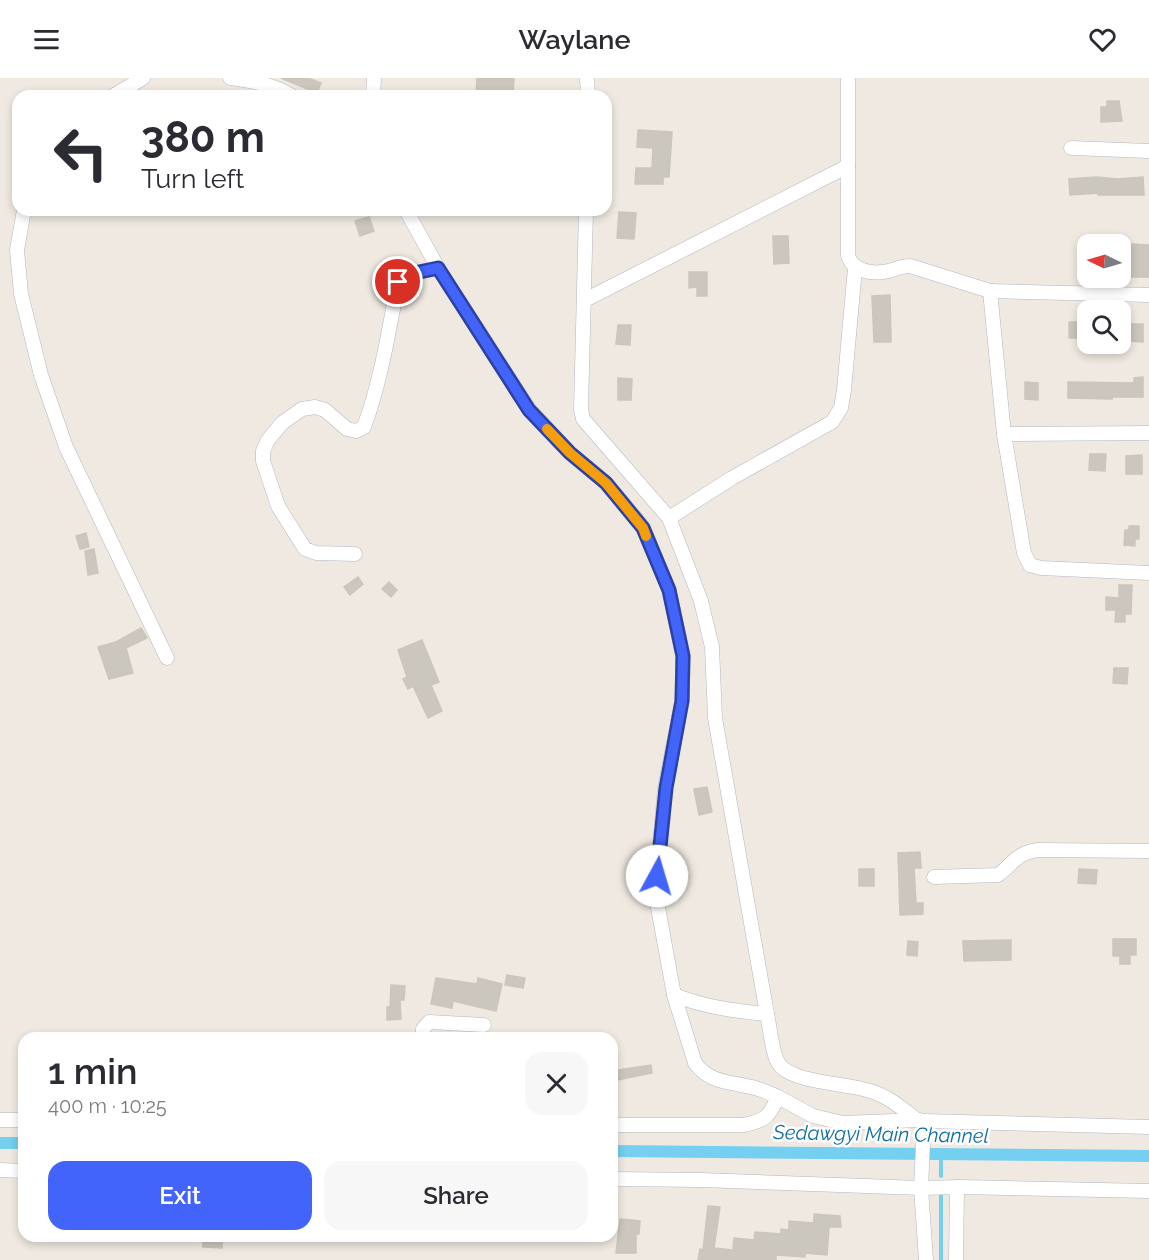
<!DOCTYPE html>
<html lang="en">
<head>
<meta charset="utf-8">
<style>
  :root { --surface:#fff; --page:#f7f7f7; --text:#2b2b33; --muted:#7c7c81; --accent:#4264fb }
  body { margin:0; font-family:Raleway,sans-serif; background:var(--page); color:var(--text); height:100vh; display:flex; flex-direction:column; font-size:22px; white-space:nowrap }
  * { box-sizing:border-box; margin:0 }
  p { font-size:20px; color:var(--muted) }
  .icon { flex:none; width:33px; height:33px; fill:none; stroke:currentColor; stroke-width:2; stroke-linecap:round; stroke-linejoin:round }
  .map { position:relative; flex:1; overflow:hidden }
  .sheet { position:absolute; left:18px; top:954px; width:600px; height:210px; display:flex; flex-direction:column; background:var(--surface); border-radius:18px; box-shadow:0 3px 9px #0003 }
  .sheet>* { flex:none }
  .top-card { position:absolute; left:12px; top:12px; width:600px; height:126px; border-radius:18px; box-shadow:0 3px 9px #0003; background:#fff; color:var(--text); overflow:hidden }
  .needle { width:39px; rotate:275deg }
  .fabs { position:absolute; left:1077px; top:156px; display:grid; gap:12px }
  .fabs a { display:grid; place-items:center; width:54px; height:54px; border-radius:12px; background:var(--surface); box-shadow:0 3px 9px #0003; font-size:30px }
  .pin { position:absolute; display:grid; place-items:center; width:51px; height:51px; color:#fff; margin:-26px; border:3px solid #fff; border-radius:50%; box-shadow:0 2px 6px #0007 }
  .me { position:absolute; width:66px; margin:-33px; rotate:6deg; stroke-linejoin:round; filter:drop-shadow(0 0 4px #0008) }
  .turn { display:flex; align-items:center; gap:21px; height:126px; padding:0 30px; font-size:27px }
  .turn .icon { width:78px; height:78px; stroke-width:2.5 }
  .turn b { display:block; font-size:42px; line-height:51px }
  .round { display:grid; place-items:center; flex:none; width:63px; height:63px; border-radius:18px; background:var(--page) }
  .overview { display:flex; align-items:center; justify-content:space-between; height:102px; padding:0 30px }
  h1 { font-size:36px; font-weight:600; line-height:45px }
  .action { display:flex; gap:12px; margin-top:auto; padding:12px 30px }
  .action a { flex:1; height:69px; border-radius:18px; background:var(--accent); color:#fff; font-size:24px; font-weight:600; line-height:69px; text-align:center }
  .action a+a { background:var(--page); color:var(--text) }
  header { display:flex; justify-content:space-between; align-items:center; height:78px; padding:0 30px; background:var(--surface); font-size:27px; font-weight:600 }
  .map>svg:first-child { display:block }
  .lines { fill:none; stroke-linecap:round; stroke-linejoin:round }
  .stream { stroke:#75cff0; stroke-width:4 }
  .canal { stroke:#75cff0; stroke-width:12 }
  .building { fill:#cbc7bf; stroke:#cbc5ba; stroke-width:1.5 }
  .minor-casing { stroke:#b4b7c1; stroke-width:15 }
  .minor { stroke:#fff; stroke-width:14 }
  .route-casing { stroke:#2b41a3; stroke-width:15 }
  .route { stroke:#4264fb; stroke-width:10 }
  .slow { stroke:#f59e0b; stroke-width:10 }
  .labels { text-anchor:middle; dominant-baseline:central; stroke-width:5; stroke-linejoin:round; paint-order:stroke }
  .water-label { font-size:20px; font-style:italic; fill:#0d6fa3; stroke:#fff }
</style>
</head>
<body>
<header><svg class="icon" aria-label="menu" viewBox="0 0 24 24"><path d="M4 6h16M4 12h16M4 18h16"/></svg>Waylane<svg class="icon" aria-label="heart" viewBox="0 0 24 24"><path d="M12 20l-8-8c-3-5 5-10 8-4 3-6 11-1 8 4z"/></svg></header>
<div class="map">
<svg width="1149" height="1182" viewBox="0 0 1149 1182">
  <rect width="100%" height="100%" fill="#efe9e1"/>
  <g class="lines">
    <g class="stream">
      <polyline points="941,1098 941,1077"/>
      <polyline points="941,1182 941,1114"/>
    </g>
    <g class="canal">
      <polyline points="0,1065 24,1065"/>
      <polyline points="612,1073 1149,1078"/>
    </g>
  </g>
  <g class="building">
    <polygon points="281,0 308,0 321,5 317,15"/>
    <polygon points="477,0 514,0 513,18 476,18"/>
    <polygon points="1107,23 1119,23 1122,43 1101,44 1101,29 1107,29"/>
    <polygon points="638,52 672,54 669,99 663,99 663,106 635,106 636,90 652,90 653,70 637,69"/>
    <polygon points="1097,99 1117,101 1143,99 1144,117 1098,117 1099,115 1070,117 1069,101"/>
    <polygon points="619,134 636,135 634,161 617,160"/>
    <polygon points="369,139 374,153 360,158 355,143"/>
    <polygon points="773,158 788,158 789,185 774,186"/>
    <polygon points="1131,166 1149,167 1149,199 1130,199"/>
    <polygon points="689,194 707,194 707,218 697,218 697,209 689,210"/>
    <polygon points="890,217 891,264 874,264 872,218"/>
    <polygon points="1069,244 1086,244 1085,260 1069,260"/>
    <polygon points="1128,246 1143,246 1143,264 1128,263"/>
    <polygon points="618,247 631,247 630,267 616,266"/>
    <polygon points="1143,299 1143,319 1112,319 1112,321 1068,320 1068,304 1134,305 1134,300"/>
    <polygon points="618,300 632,301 631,322 618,322"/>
    <polygon points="1025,304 1038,305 1038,322 1025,321"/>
    <polygon points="1090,376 1106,376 1105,393 1089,392"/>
    <polygon points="1142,377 1142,396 1126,396 1126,378"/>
    <polygon points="1129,448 1139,448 1139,461 1135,461 1135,468 1124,467 1125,452 1129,452"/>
    <polygon points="86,455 89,469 80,471 76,458"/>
    <polygon points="94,471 98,495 88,497 85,473"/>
    <polygon points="358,499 363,506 350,517 344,509"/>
    <polygon points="389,504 397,512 391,519 382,511"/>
    <polygon points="1119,507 1132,507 1131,536 1125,536 1125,544 1115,544 1116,532 1106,532 1106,519 1119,520"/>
    <polygon points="141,550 147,560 126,570 133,595 109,601 98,569 116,564"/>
    <polygon points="422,562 439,604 431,607 442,633 428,640 413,608 408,611 403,601 407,599 398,572"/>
    <polygon points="1114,590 1128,590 1127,606 1113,605"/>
    <polygon points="707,709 712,734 699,737 694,711"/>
    <polygon points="920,774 921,790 914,790 916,825 923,825 923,836 900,837 898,775"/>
    <rect x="859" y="791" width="15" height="17"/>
    <polygon points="1079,791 1097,792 1096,806 1078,805"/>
    <polygon points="1113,861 1136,861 1136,877 1130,877 1130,886 1120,886 1120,878 1113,878"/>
    <polygon points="1011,862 1011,882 964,883 963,863"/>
    <polygon points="908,863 918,864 917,878 907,877"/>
    <polygon points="507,897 525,900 523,910 505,907"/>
    <polygon points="436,900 477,906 478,900 502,906 496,933 453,923 452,930 431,926"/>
    <polygon points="391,907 405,908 404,922 400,922 401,941 387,942 387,929 390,929"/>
    <polygon points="651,987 652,995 612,1003 612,993"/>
    <polygon points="708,1128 720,1129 714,1170 733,1172 734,1160 754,1162 755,1154 781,1156 781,1151 789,1152 789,1143 814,1145 814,1136 840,1138 841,1149 829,1149 827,1177 805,1175 805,1179 776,1177 776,1182 698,1182 700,1171 703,1172"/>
    <polygon points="620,1141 640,1143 639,1156 636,1156 636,1175 616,1175"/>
    <polygon points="203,1158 223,1158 222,1170 203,1169"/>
  </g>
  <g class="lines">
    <g class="minor-casing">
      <g id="minor">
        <path d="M230 0C253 3 272 6 292 18"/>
        <polyline points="587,0 588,18"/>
        <path d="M848 0V177C851 191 868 196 883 194 893 193 899 188 910 188L990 213 1004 356 1024 475 1030 487 1041 490 1149 495"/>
        <polyline points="113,18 143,0"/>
        <polyline points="373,18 374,0"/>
        <polyline points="1071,70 1149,73"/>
        <polyline points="24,132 17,172 21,216 41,297 66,369 167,580"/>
        <path d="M406 132 438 190 529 331 570 375 606 405 643 449 669 512 683 578 682 623 665 710 657 798V824L674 917 695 985C710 1006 733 1004 755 1010 763 1012 771 1016 778 1019"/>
        <path d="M586 132 581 331 583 341 669 440 701 523 712 569 715 640 767 936C770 949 772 976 779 986 792 1005 847 1005 870 1013 888 1018 903 1031 917 1042"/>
        <polyline points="990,213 1149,217"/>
        <polyline points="585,222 848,88"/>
        <polyline points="1004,356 1149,355"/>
        <polyline points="669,440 732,400 832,344 841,330 844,312 855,190"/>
        <path d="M355 476 316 475 305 471 278 428 263 383V373L268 362 282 345 302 331 315 329 325 332 347 351 356 353 364 349C381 303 389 252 398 204L410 196 438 190"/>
        <path d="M934 799 998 797C1014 785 1016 775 1038 772L1149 773"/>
        <path d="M674 917C705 929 734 933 767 936"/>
        <polyline points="423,960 423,951 429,944 484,947"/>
        <polyline points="0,1042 24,1042"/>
        <path d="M612 1047H743C765 1043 769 1039 778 1019L813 1038 843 1045 920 1042"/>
        <polyline points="0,1092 24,1093"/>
        <polyline points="612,1101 701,1102 921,1110 961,1109 1149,1113"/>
        <polyline points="926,1182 921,1110 924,1043 1149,1049"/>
        <polyline points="956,1182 957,1109"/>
      </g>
    </g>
    <use href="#minor" class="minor"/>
  </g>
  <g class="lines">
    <g class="route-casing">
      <polyline id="route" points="398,204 410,196 438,190 529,332 570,375 606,405 643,450 669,512 683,578 682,623 666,710 657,798"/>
    </g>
    <use href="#route" class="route"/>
    <polyline class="slow" points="547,351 570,375 606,405 643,450 646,458"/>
  </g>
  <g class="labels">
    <g class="water-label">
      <text transform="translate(881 1056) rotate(1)">Sedawgyi Main Channel</text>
    </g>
  </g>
</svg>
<div class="fabs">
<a><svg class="needle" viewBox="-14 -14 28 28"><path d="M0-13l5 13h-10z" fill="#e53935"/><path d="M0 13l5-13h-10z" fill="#7c7c81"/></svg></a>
<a><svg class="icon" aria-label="search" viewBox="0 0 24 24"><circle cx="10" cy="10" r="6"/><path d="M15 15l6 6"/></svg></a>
</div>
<div class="pin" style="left:398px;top:204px;background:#d93025"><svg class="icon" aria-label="arrive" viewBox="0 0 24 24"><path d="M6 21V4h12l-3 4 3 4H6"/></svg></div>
<svg class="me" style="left:657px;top:798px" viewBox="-20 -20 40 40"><circle r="19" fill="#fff"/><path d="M0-13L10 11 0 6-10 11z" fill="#4264fb"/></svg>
<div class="top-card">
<div class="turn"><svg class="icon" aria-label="left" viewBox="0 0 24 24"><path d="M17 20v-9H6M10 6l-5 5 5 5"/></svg><div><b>380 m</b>Turn left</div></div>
</div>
<section class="sheet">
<div class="overview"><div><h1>1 min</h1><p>400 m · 10:25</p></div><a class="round"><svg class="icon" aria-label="close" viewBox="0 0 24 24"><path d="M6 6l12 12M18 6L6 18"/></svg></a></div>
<div class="action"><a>Exit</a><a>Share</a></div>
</section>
</div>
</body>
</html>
